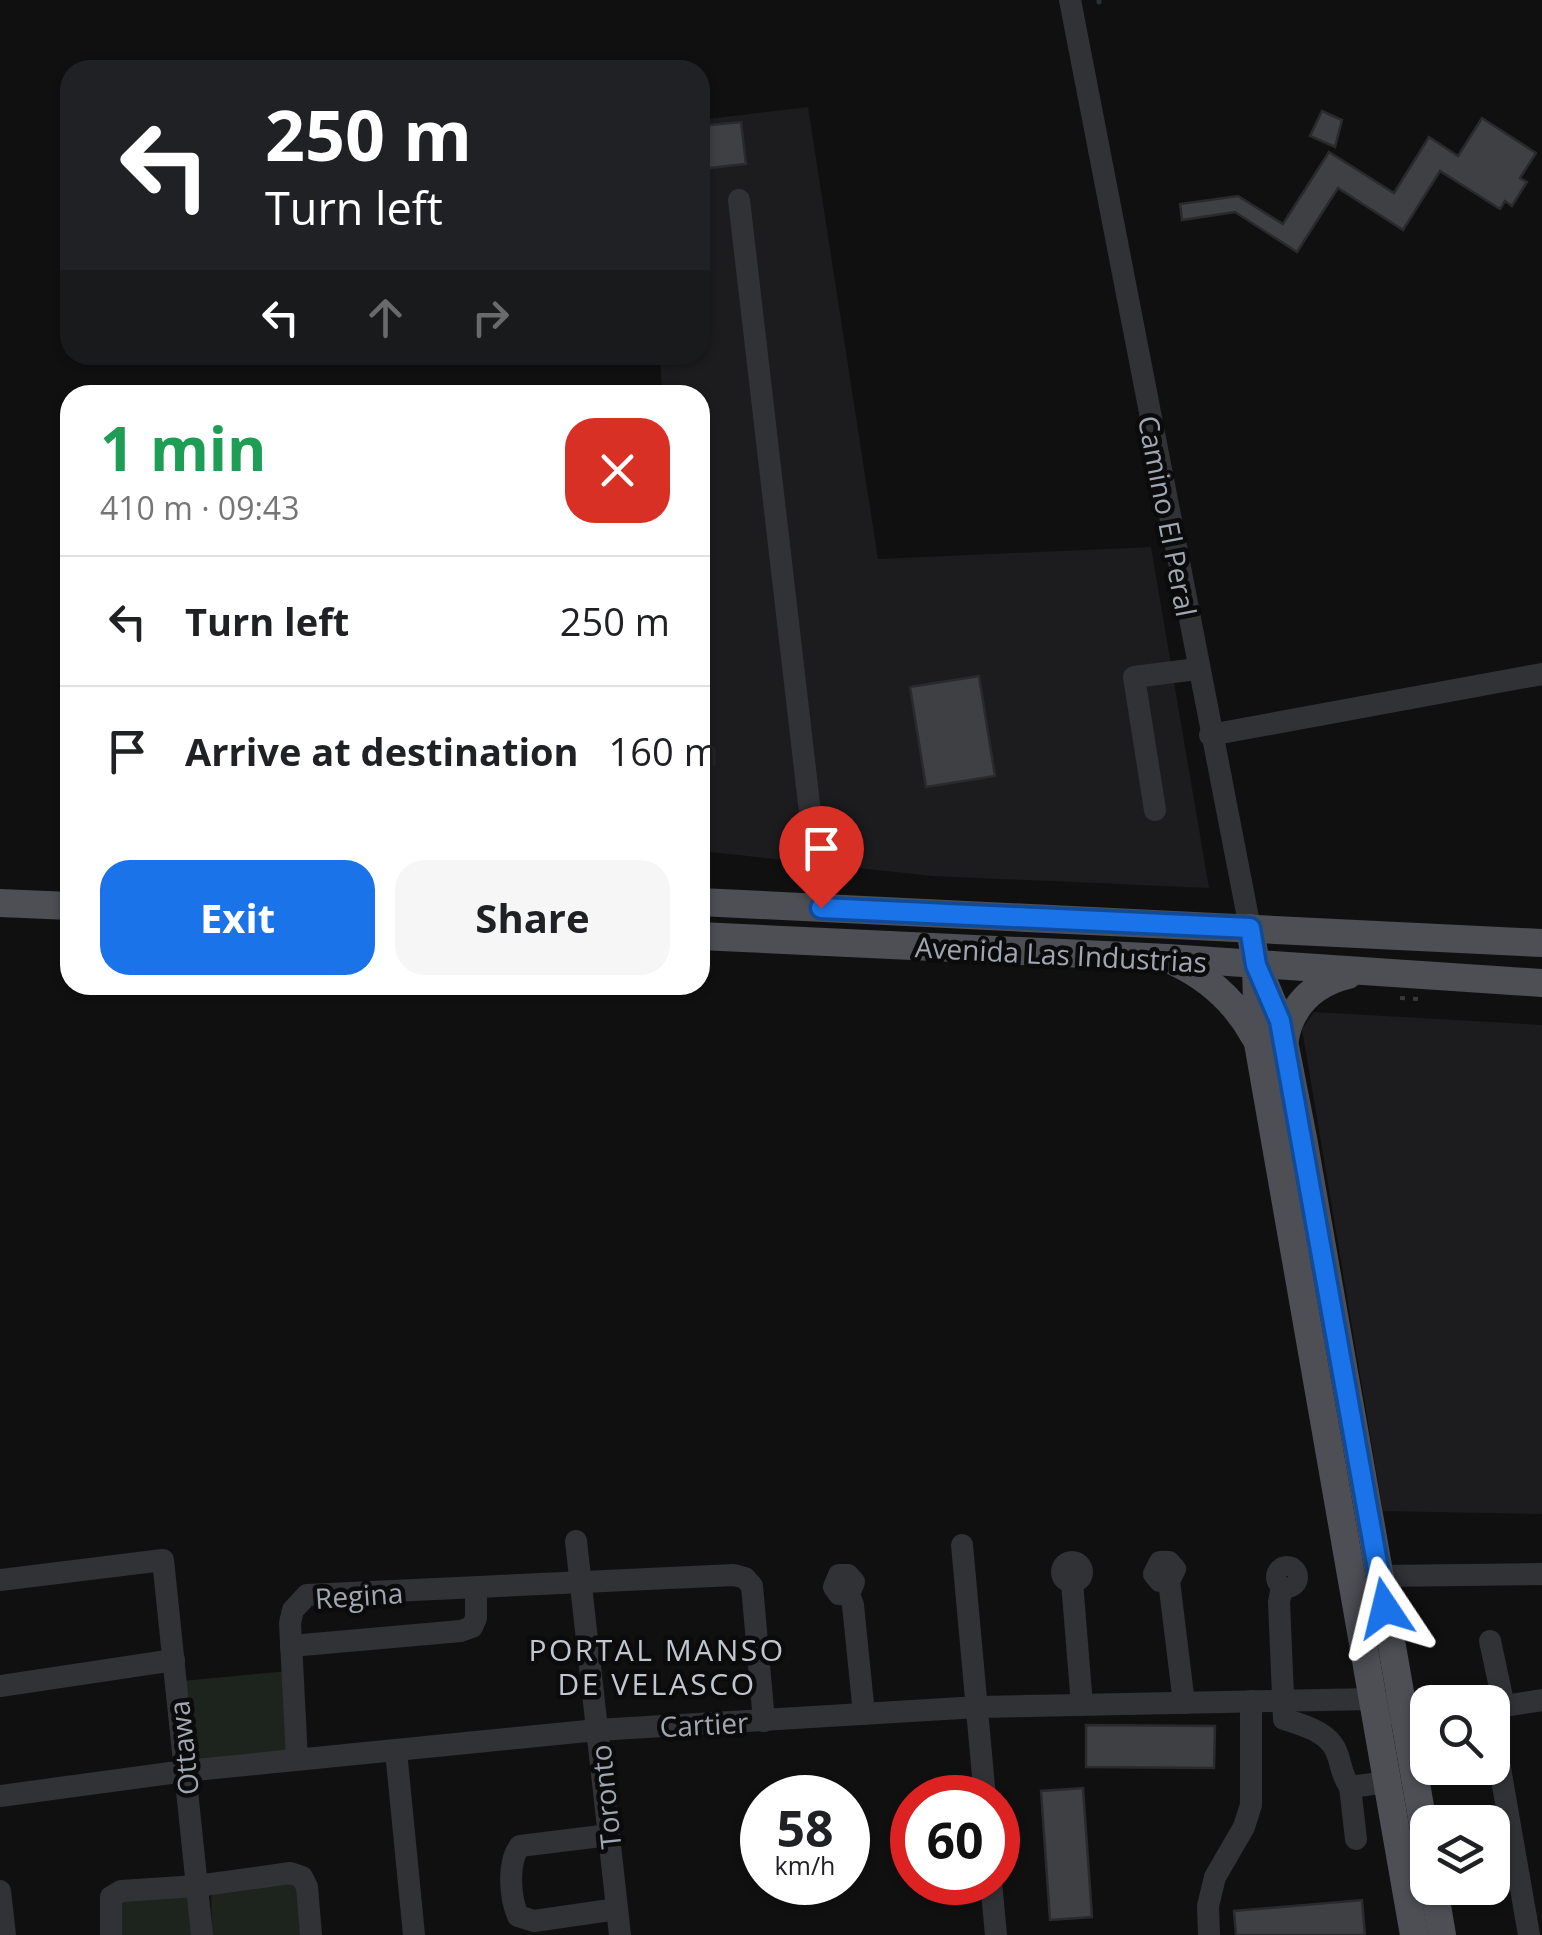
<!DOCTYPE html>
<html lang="en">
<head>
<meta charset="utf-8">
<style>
  :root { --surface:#fff; --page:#f6f6f6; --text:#202124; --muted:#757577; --line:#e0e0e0; --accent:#1a73e8 }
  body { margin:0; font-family:"Open Sans",sans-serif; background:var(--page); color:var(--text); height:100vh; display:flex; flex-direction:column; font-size:38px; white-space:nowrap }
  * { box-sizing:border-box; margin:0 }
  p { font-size:32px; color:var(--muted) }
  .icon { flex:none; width:55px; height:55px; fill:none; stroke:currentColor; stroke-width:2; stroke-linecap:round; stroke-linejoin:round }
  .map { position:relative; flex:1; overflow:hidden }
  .sheet { position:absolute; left:60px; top:385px; width:650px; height:610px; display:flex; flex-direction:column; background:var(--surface); border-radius:30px; box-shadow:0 2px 8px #0004 }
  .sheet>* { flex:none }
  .banner { position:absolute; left:60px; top:60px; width:650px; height:305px; border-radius:30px; box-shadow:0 2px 8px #0004; background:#202124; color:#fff; overflow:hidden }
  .fabs { position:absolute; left:1410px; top:1685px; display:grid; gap:20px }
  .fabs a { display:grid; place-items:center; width:100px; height:100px; border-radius:20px; background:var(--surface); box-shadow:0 2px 8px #0004; font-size:50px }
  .speed { position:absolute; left:740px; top:1775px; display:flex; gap:20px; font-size:50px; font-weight:700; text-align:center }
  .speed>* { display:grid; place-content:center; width:130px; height:130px; border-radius:50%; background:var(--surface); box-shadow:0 2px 8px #0004; line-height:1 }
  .speed small { font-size:25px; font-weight:400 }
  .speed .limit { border:15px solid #d22; background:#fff; color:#111 }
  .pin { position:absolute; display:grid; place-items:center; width:85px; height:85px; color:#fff; margin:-102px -42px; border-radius:50% 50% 50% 0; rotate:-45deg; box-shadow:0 0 10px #0007 }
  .pin .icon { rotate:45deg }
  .me { position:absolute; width:110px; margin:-55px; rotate:350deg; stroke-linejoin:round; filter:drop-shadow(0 0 8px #0008) }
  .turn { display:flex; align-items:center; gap:35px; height:210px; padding:0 40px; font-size:45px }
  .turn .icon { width:130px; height:130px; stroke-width:2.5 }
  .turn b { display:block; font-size:70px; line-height:85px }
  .lanes { display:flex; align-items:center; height:95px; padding:0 40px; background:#0003; justify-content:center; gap:50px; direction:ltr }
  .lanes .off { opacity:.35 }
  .round { display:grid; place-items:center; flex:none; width:105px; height:105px; border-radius:30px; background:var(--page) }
  .overview { display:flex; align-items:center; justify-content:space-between; height:170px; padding:0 40px }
  h1 { font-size:60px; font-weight:700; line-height:75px; color:#1e9e55 }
  .button { display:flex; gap:20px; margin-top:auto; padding:20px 40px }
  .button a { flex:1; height:115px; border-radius:30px; background:var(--accent); color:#fff; font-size:40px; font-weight:700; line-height:115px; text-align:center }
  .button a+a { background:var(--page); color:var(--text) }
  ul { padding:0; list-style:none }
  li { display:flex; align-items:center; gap:30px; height:130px; padding:0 40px; border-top:2px solid var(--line) }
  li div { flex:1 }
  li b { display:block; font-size:38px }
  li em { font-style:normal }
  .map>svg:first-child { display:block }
  .built { fill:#1c1c1e }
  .green { fill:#1c241d }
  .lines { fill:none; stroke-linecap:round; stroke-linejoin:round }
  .stream { stroke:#293137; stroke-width:5 }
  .building { fill:#3f4044; stroke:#2a2a2d; stroke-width:2.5 }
  .path { stroke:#37393d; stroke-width:4; stroke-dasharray:5 8; stroke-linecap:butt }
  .minor { stroke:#313236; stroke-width:22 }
  .major { stroke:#4d4f55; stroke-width:28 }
  .route-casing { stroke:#114b97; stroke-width:25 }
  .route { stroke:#1a73e8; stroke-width:18 }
  .labels { text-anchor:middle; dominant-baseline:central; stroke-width:9; stroke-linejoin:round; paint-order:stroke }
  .street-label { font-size:28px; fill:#a1a7b2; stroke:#0b0b0c }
  .neighbourhood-label { font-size:30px; letter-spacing:2.5px; fill:#c2c6ce; stroke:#0b0b0c }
</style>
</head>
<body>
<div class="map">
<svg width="1542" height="1935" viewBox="0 0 1542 1935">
  <rect width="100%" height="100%" fill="#101011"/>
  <g class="built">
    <polygon points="808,107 878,559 1151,547 1209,888 933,876 700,851 700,395 662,395 660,355 700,355 700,120"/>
    <polygon points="1314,1012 1542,1025 1542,1514 1383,1511 1302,1029"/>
  </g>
  <g class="green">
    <polygon points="287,1671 292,1756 191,1767 182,1681"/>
    <polygon points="295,1878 306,1935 212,1935 211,1892"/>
    <polygon points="188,1892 195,1935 115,1935 119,1896"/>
  </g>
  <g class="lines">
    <polyline class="stream" points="1099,0 1099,2"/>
  </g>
  <g class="building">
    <polygon points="1322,111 1342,120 1335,147 1310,136"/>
    <polygon points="1482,118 1536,153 1520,178 1527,182 1512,206 1505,201 1500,209 1440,171 1403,230 1338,188 1297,252 1235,212 1182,220 1180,204 1238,196 1283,224 1329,152 1394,193 1429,137 1458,156"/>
    <polygon points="741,122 746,164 700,169 700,126"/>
    <polygon points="979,676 995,776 926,787 910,687"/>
    <polygon points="1086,1725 1215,1726 1214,1768 1086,1767"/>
    <polygon points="1083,1788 1092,1917 1050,1920 1041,1791"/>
    <polygon points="1362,1900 1365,1935 1236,1935 1234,1911"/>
  </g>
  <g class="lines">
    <polyline class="path" points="1400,998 1419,999"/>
    <g class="minor">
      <polyline points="1070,0 1250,928"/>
      <polyline points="739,200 821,907"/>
      <polyline points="1210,735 1542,674"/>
      <polyline points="1155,810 1134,677 1197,669"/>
      <polyline points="576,1541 620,1935"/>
      <polyline points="962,1545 985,1798"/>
      <circle cx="1072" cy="1572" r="10"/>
      <circle cx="1287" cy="1577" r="10"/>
      <polyline points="1380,1576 1542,1574"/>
      <polyline points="0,1580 163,1560 202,1935"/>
      <polyline points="1169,1581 1160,1581 1154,1574 1160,1562 1169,1562 1175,1569 1169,1581 1184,1703"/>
      <polyline points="1072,1582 1082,1705"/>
      <path d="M1282 1587 1279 1602 1284 1719C1305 1726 1331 1732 1338 1756 1342 1768 1342 1776 1350 1787"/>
      <polyline points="849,1594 839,1594 834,1587 839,1575 848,1575 854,1582 849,1594 853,1605 864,1714"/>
      <polyline points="1490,1641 1504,1706"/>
      <polyline points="291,1646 461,1631 472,1627 476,1618 476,1589"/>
      <polyline points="0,1686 174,1660"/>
      <polyline points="1492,1708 1542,1700"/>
      <polyline points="1492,1722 1529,1935"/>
      <polyline points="396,1751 414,1935"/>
      <polyline points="297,1759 290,1623 293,1610 307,1595 734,1575 745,1578 752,1586 764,1721"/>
      <polyline points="0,1796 185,1771 597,1730 978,1707 1373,1699 1405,1721 1428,1717"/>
      <path d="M609 1835 520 1846C507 1862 510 1898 518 1916L534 1921 617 1909"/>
      <polyline points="1356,1839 1350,1787 1388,1782"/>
      <polyline points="991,1882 996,1935"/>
      <polyline points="0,1891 5,1935"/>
      <polyline points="111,1935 111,1897 121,1891 197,1886 290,1873 302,1877 307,1887 311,1935"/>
      <polyline points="1209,1935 1208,1906 1215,1877 1244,1827 1251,1805 1251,1701"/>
    </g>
    <g class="major">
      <polyline points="700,902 1542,943"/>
      <polyline points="0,903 70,906"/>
      <polyline points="1250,928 1256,965 1258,1043 1414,1935"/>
      <polyline points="700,936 1168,958 1542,983"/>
      <path d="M1175 962C1209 978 1237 1004 1255 1037"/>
      <polyline points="1261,975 1280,1021 1303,1138 1428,1852"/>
      <path d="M1284 1044C1289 1007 1312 984 1348 975"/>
      <polyline points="1434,1888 1442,1935"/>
    </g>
  </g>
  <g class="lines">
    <g class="route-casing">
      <polyline id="route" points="821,908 1250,928 1256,965 1280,1021 1385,1608"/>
    </g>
    <use href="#route" class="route"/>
  </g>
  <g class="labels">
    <g class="street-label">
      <text transform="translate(1168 516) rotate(79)">Camino El Peral</text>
      <text transform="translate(1061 954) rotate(3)">Avenida Las Industrias</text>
      <text transform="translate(359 1595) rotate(-4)">Regina</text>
      <text transform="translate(704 1724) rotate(-3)">Cartier</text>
      <text transform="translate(183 1748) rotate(-96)">Ottawa</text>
      <text transform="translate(605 1797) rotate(-96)">Toronto</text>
    </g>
    <g class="neighbourhood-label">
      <text x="657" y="1649">PORTAL MANSO<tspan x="657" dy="34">DE VELASCO</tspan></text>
    </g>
  </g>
</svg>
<div class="fabs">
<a><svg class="icon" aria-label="search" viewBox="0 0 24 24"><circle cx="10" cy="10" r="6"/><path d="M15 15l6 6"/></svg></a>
<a><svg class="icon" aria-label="layers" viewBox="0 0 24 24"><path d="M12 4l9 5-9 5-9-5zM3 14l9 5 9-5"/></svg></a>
</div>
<div class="speed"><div>58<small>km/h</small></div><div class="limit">60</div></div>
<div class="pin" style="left:821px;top:908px;background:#d93025"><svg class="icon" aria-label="arrive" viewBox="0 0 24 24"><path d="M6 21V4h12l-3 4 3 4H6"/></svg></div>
<svg class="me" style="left:1385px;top:1608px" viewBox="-20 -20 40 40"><path d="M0-17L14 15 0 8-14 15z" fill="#1a73e8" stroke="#fff" stroke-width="4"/></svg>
<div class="banner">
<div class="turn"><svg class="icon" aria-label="left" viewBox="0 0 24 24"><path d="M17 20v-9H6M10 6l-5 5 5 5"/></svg><div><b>250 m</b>Turn left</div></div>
<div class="lanes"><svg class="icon" aria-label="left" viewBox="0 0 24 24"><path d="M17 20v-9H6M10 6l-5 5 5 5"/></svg><svg class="icon off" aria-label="ahead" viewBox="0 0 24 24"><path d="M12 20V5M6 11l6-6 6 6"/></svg><svg class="icon off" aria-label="right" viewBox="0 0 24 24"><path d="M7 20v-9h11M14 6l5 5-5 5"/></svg></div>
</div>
<section class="sheet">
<div class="overview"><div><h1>1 min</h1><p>410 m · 09:43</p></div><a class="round" style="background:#d93025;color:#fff"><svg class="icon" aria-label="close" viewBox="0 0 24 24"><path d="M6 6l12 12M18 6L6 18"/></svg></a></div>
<ul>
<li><svg class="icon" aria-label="left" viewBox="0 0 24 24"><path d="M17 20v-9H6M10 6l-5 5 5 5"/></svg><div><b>Turn left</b></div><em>250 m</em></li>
<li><svg class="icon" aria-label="arrive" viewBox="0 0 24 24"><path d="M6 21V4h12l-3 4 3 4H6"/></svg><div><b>Arrive at destination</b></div><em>160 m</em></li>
</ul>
<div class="button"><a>Exit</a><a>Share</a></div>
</section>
</div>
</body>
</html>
